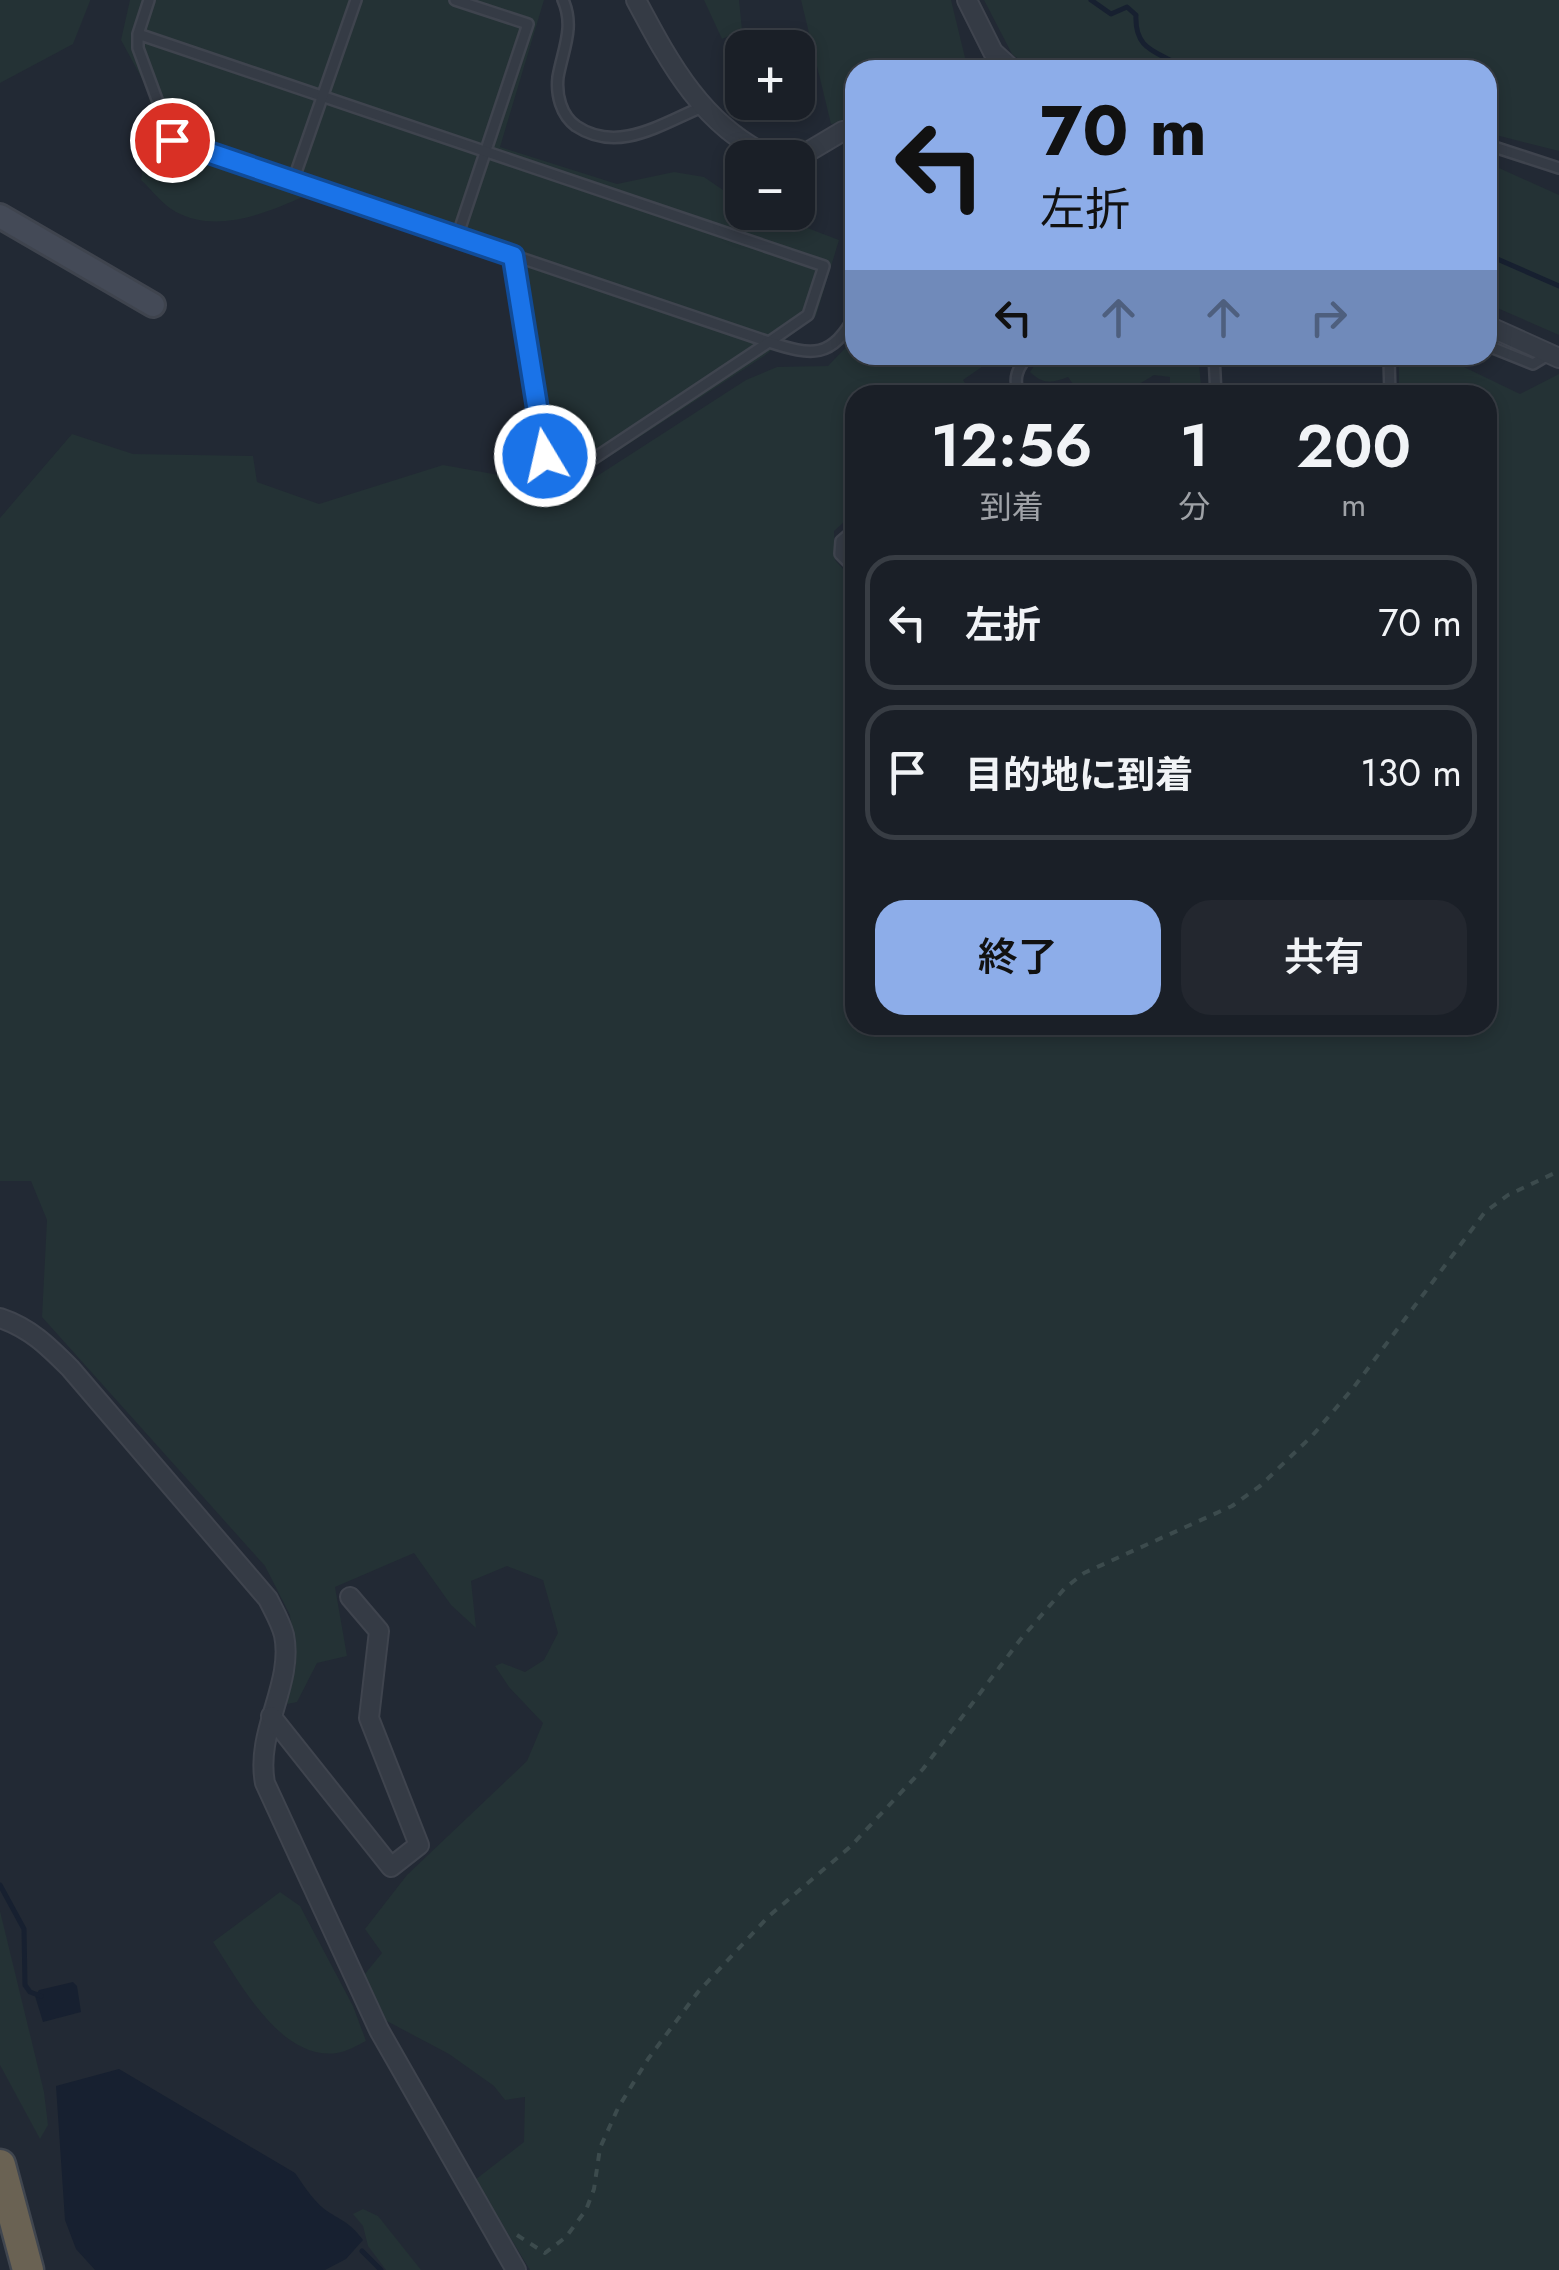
<!DOCTYPE html>
<html lang="ja">
<head>
<meta charset="utf-8">
<style>
  :root { --surface:#1a1f27; --page:#23272f; --text:#f1f3f6; --muted:#9fa2a7; --line:#383d44; --accent:#8dade9 }
  body { margin:0; font-family:Jost,"Noto Sans JP",sans-serif; background:var(--page); color:var(--text); height:100vh; display:flex; flex-direction:column; font-size:38px; white-space:nowrap }
  * { box-sizing:border-box; margin:0 }
  p { font-size:32px; color:var(--muted) }
  .icon { flex:none; width:55px; height:55px; fill:none; stroke:currentColor; stroke-width:2; stroke-linecap:round; stroke-linejoin:round }
  .map { position:relative; flex:1; overflow:hidden }
  .sheet { position:absolute; left:845px; top:385px; width:652px; height:650px; display:flex; flex-direction:column; background:var(--surface); border-radius:30px; box-shadow:0 5px 15px #0003,0 0 0 2px var(--line) }
  .sheet>* { flex:none }
  .top-card { position:absolute; left:845px; top:60px; width:652px; height:305px; border-radius:30px; box-shadow:0 5px 15px #0003,0 0 0 2px var(--line); background:#8dade9; color:#111; overflow:hidden }
  .tools { position:absolute; left:725px; top:30px; display:grid; gap:20px }
  .tools a { display:grid; place-items:center; width:90px; height:90px; border-radius:20px; background:var(--surface); box-shadow:0 5px 15px #0003,0 0 0 2px var(--line); font-size:50px }
  .pin { position:absolute; display:grid; place-items:center; width:85px; height:85px; color:#fff; margin:-42px; border:5px solid #fff; border-radius:50%; box-shadow:0 2px 10px #0007 }
  .me { position:absolute; width:110px; margin:-55px; rotate:351deg; stroke-linejoin:round; filter:drop-shadow(0 0 8px #0008) }
  .turn { display:flex; align-items:center; gap:35px; height:210px; padding:0 30px; font-size:45px }
  .turn .icon { width:130px; height:130px; stroke-width:2.5 }
  .turn b { display:block; font-size:70px; line-height:85px }
  .lanes { display:flex; align-items:center; height:95px; padding:0 30px; background:#0003; justify-content:center; gap:50px; direction:ltr }
  .lanes .off { opacity:.35 }
  .eta { display:flex; justify-content:space-evenly; align-items:center; height:170px; text-align:center }
  .eta b { font-size:60px; font-weight:600; line-height:70px }
  .primary-button { display:flex; gap:20px; margin-top:auto; padding:20px 30px }
  .primary-button a { flex:1; height:115px; border-radius:30px; background:var(--accent); color:#111; font-size:40px; font-weight:600; line-height:115px; text-align:center }
  .primary-button a+a { background:var(--page); color:var(--text) }
  ul { padding:0; list-style:none }
  li { display:flex; align-items:center; gap:30px; height:135px; margin:0 20px 15px; padding:0 10px; border:5px solid var(--line); border-radius:30px }
  li div { flex:1 }
  li b { display:block; font-size:38px }
  li em { font-style:normal }
  .map>svg:first-child { display:block }
  .green { fill:#243235 }
  .water { fill:#172030 }
  .lines { fill:none; stroke-linecap:round; stroke-linejoin:round }
  .stream { stroke:#172030; stroke-width:5 }
  .lane-casing { stroke:#3f444e; stroke-width:14 }
  .street-casing { stroke:#3f444e; stroke-width:22 }
  .secondary-casing { stroke:#3f444e; stroke-width:28 }
  .highway-casing { stroke:#40464f; stroke-width:35 }
  .path { stroke:#3c4b4d; stroke-width:4; stroke-dasharray:8 8; stroke-linecap:butt }
  .lane { stroke:#353b45; stroke-width:9 }
  .street { stroke:#353b45; stroke-width:18 }
  .secondary { stroke:#444a57; stroke-width:22 }
  .highway { stroke:#6a6253; stroke-width:30 }
  .route-casing { stroke:#114b97; stroke-width:25 }
  .route { stroke:#1a73e8; stroke-width:18 }
</style>
</head>
<body>
<div class="map">
<svg width="1559" height="2270" viewBox="0 0 1559 2270">
  <rect width="100%" height="100%" fill="#222934"/>
  <g class="green">
    <polygon points="0,0 90,0 90,1 73,44 0,83"/>
    <path d="M130 0H544L500 147 617 184 674 172 704 177 742 203V212L768 213 839 240 816 316 764 356 575 479 535 464 506 274 500 259 305 196C266 213 217 234 176 212 163 205 152 190 141 180L151 106 147 88 121 40Z"/>
    <polygon points="704,0 739,0 742,30 722,39"/>
    <polygon points="801,0 951,0 968,70 855,70 855,120 831,124"/>
    <polygon points="984,0 1559,0 1559,151 1488,133 1488,70 1032,70 1012,54"/>
    <polygon points="1488,163 1559,195 1559,335 1488,304"/>
    <polygon points="855,338 855,355 999,355 963,380 973,395 855,395 855,512 834,531 835,560 855,582 855,1025 1488,1025 1488,395 1399,395 1399,359 1403,355 1439,355 1520,394 1559,374 1559,2270 530,2270 475,2180 524,2142 525,2097 505,2100 494,2086 449,2054 383,2019 364,1975 382,1953 365,1929 407,1875 527,1761 543,1723 509,1687 495,1666 502,1663 525,1672 544,1660 558,1633 543,1580 507,1566 471,1581 476,1628 451,1605 414,1553 335,1587 347,1656 317,1663 297,1702 287,1704 296,1665 290,1615 265,1566 42,1317 47,1220 31,1181 0,1181 0,518 72,434 133,454 253,456 257,482 319,504 443,465 577,489 746,380 777,367 828,366"/>
    <path d="M1050 355H1198L1202 395H1170V377L1154 375 1126 392 1080 394 1068 377C1052 383 1044 385 1030 372L1039 359Z"/>
    <path d="M280 1892 300 1906 353 2006 366 2041C358 2045 346 2052 337 2053 280 2061 239 1981 213 1942Z"/>
    <polygon points="0,1911 44,2092 48,2125 40,2139 0,2065"/>
    <polygon points="363,2209 378,2216 421,2270 386,2270 368,2246 363,2226 353,2214"/>
  </g>
  <g class="water">
    <polygon points="73,1982 77,1986 81,2012 43,2022 35,1996 39,1990"/>
    <path d="M119 2069 295 2173C305 2187 315 2204 330 2213 345 2222 352 2225 363 2240L346 2259 325 2270H95L76 2249 65 2220 56 2086Z"/>
  </g>
  <g class="lines">
    <g class="stream">
      <path d="M1091 0 1111 14 1127 7 1136 15C1134 54 1162 51 1186 70"/>
      <polyline points="1488,255 1559,286"/>
      <polyline points="0,1885 24,1929 25,1985 30,1992 41,1996"/>
      <polyline points="362,2251 381,2270"/>
    </g>
    <g class="lane-casing">
      <g id="lane">
        <polyline points="455,0 528,24 457,237"/>
        <path d="M563 0C575 27 563 49 558 77 556 95 561 115 576 126 618 154 661 124 702 107"/>
        <polyline points="138,34 824,266 808,315 769,342 172,140 138,48 138,34 149,0"/>
        <polyline points="1488,145 1559,168"/>
        <polyline points="293,181 356,0"/>
        <path d="M513 256 545 456 578 469 769 342C812 356 832 359 855 315"/>
        <polyline points="1488,346 1533,364 1548,355"/>
        <polyline points="1214,355 1216,395"/>
        <path d="M1021 395C1011 381 1018 364 1031 355"/>
        <polyline points="1390,395 1389,359 1392,355"/>
        <polyline points="855,529 841,541 840,554 855,569"/>
      </g>
    </g>
    <g class="street-casing">
      <g id="street">
        <path d="M636 0C670 64 704 128 774 158"/>
        <polyline points="967,0 993,52 1013,70"/>
        <polyline points="777,158 801,156 843,131 855,129"/>
        <polyline points="1488,326 1559,358"/>
        <path d="M0 1318C30 1328 48 1346 70 1368L268 1599C274 1611 281 1623 284 1635 294 1684 255 1731 265 1783L379 2030 516 2270"/>
        <polyline points="271,1716 391,1867 419,1845 369,1718 379,1631 350,1597"/>
      </g>
    </g>
    <g class="secondary-casing">
      <polyline id="secondary" points="0,216 153,305"/>
    </g>
    <g class="highway-casing">
      <polyline id="highway" points="0,2165 28,2270"/>
    </g>
    <polyline class="path" points="517,2235 545,2253 566,2237 586,2210 594,2189 600,2148 618,2108 648,2059 698,1992 769,1916 850,1847 923,1769 1020,1640 1065,1588 1084,1573 1232,1506 1260,1486 1312,1436 1354,1387 1485,1212 1508,1195 1559,1171"/>
    <use href="#lane" class="lane"/>
    <use href="#street" class="street"/>
    <use href="#secondary" class="secondary"/>
    <use href="#highway" class="highway"/>
  </g>
  <g class="lines">
    <g class="route-casing">
      <polyline id="route" points="172,140 513,256 545,456"/>
    </g>
    <use href="#route" class="route"/>
  </g>
</svg>
<div class="tools">
<a>+</a>
<a>−</a>
</div>
<div class="pin" style="left:172px;top:140px;background:#d93025"><svg class="icon" aria-label="arrive" viewBox="0 0 24 24"><path d="M6 21V4h12l-3 4 3 4H6"/></svg></div>
<svg class="me" style="left:545px;top:456px" viewBox="-20 -20 40 40"><circle r="17" fill="#1a73e8" stroke="#fff" stroke-width="3"/><path d="M0-11L8 9 0 5-8 9z" fill="#fff"/></svg>
<div class="top-card">
<div class="turn"><svg class="icon" aria-label="left" viewBox="0 0 24 24"><path d="M17 20v-9H6M10 6l-5 5 5 5"/></svg><div><b>70 m</b>左折</div></div>
<div class="lanes"><svg class="icon" aria-label="left" viewBox="0 0 24 24"><path d="M17 20v-9H6M10 6l-5 5 5 5"/></svg><svg class="icon off" aria-label="ahead" viewBox="0 0 24 24"><path d="M12 20V5M6 11l6-6 6 6"/></svg><svg class="icon off" aria-label="ahead" viewBox="0 0 24 24"><path d="M12 20V5M6 11l6-6 6 6"/></svg><svg class="icon off" aria-label="right" viewBox="0 0 24 24"><path d="M7 20v-9h11M14 6l5 5-5 5"/></svg></div>
</div>
<section class="sheet">
<div class="eta">
<div><b>12:56</b><p>到着</p></div>
<div><b>1</b><p>分</p></div>
<div><b>200</b><p>m</p></div>
</div>
<ul>
<li><svg class="icon" aria-label="left" viewBox="0 0 24 24"><path d="M17 20v-9H6M10 6l-5 5 5 5"/></svg><div><b>左折</b></div><em>70 m</em></li>
<li><svg class="icon" aria-label="arrive" viewBox="0 0 24 24"><path d="M6 21V4h12l-3 4 3 4H6"/></svg><div><b>目的地に到着</b></div><em>130 m</em></li>
</ul>
<div class="primary-button"><a>終了</a><a>共有</a></div>
</section>
</div>
</body>
</html>
